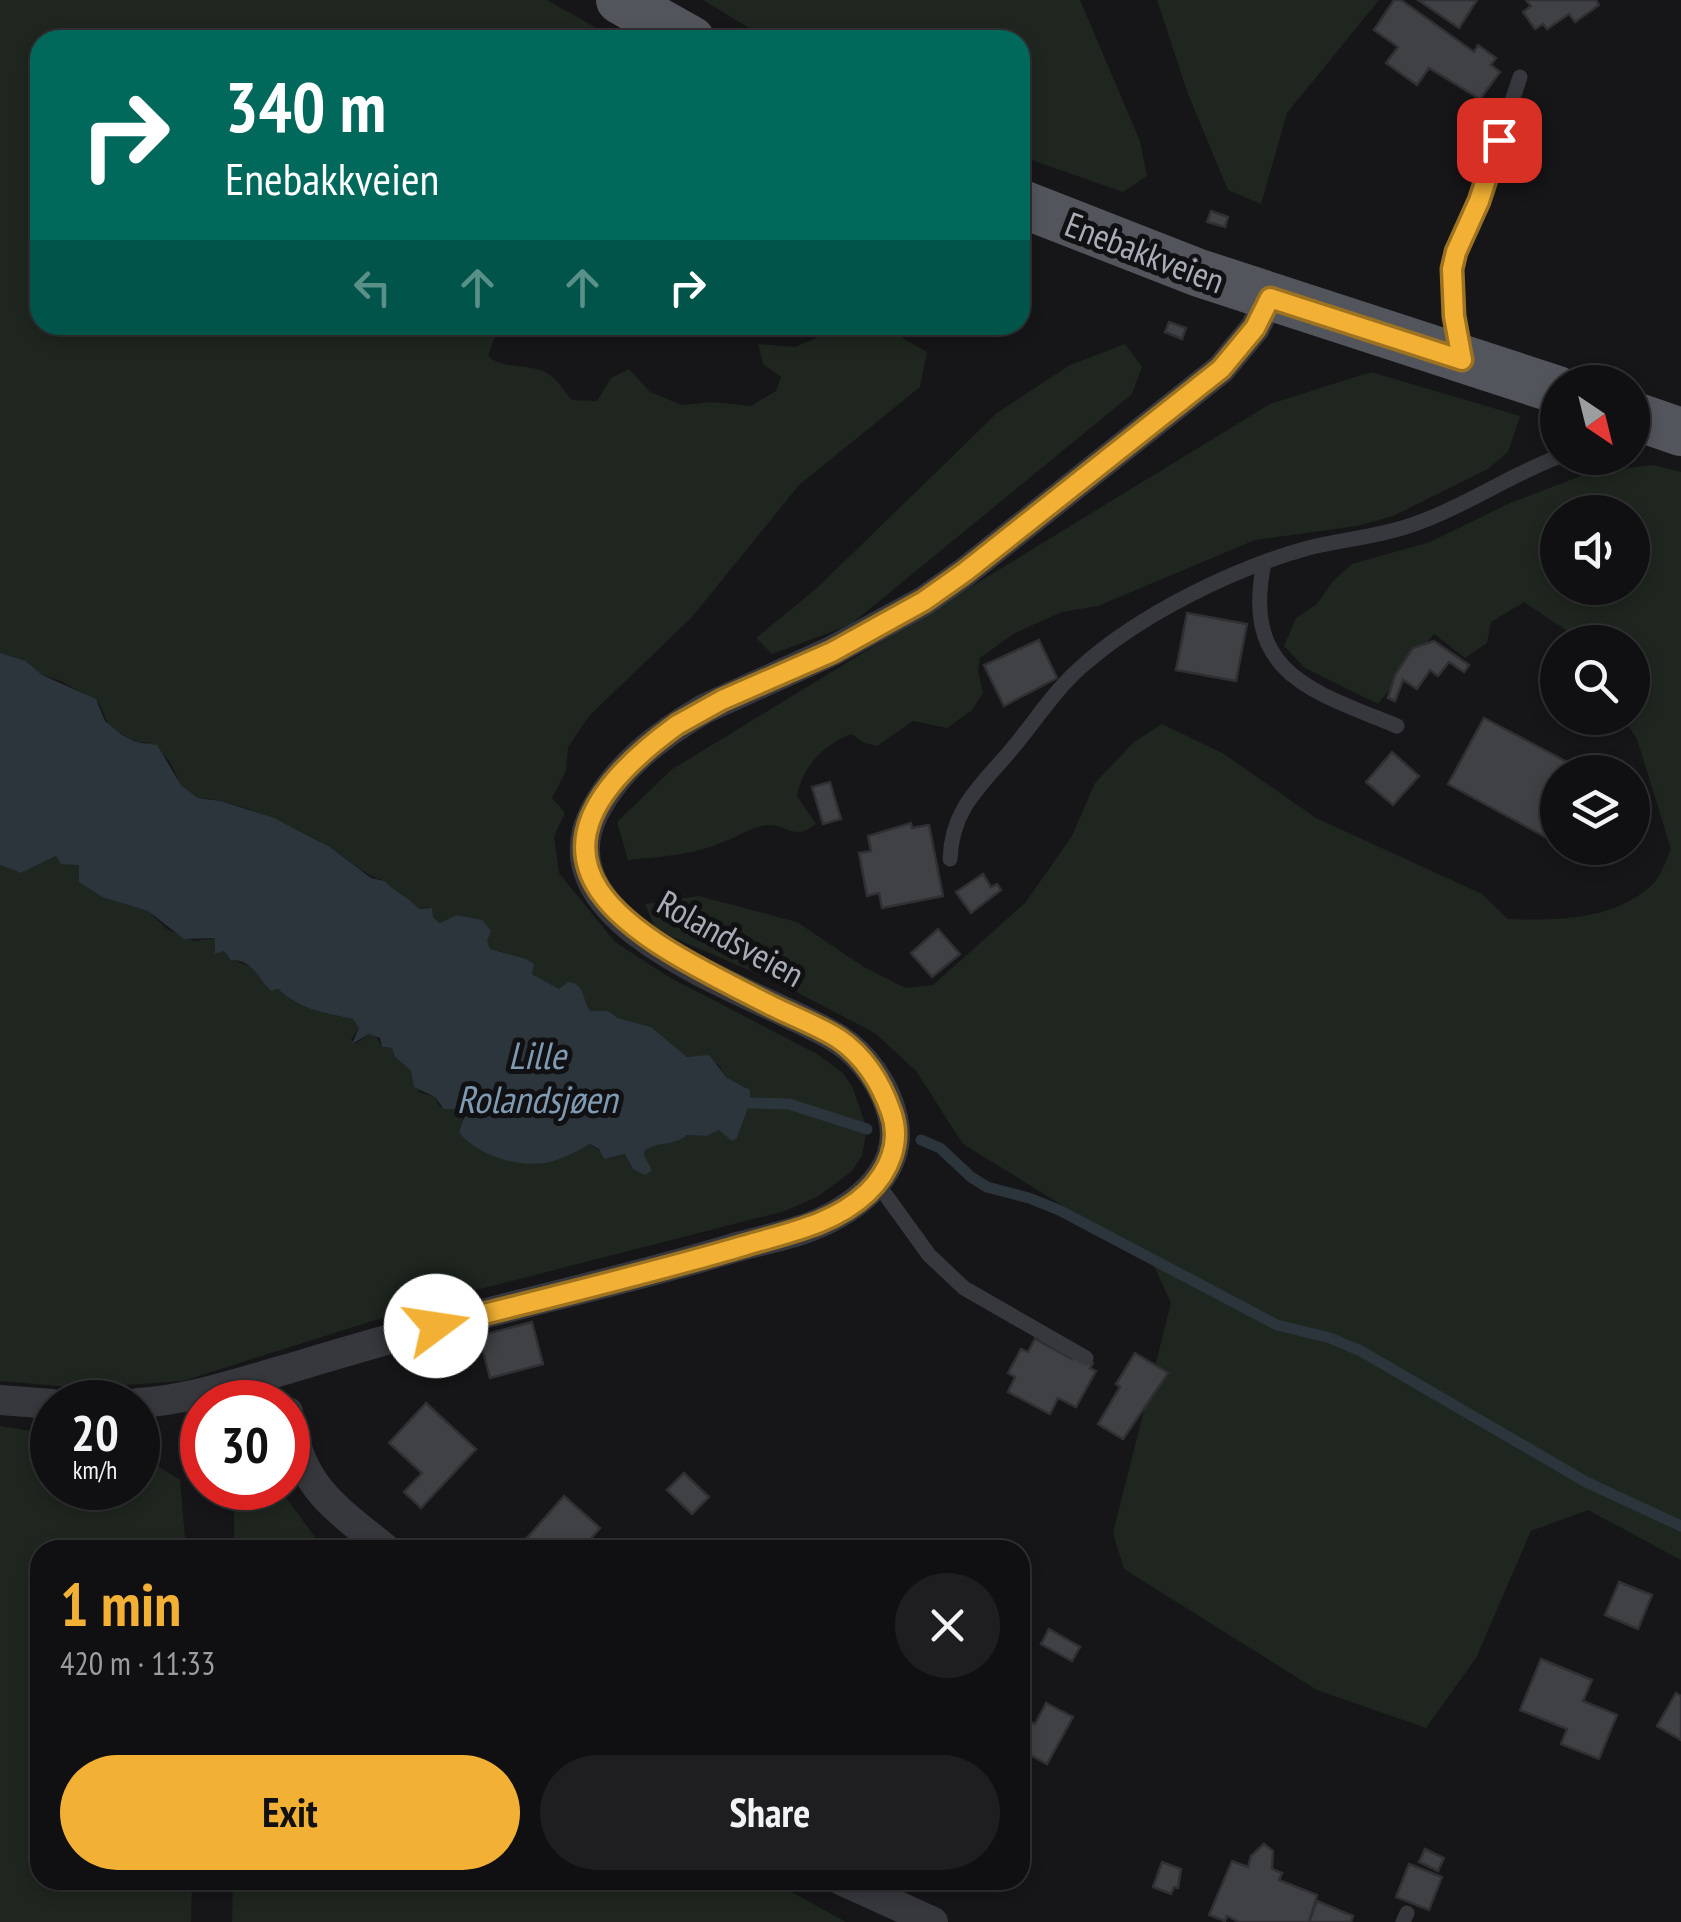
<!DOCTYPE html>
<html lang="en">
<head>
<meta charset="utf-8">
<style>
  :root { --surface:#101012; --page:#1e1e20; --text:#f1f3f6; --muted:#9c9d9f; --line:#303032; --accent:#f2b134 }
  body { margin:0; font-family:"PT Sans Narrow",sans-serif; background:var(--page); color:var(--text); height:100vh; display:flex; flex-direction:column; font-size:38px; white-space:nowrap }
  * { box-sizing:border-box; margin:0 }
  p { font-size:32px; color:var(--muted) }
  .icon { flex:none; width:55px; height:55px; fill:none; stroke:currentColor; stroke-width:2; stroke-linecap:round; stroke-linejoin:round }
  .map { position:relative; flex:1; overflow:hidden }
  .panel { position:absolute; left:30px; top:1540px; width:1000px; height:350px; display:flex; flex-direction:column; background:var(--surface); border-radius:30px; box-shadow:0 5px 15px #0003,0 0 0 2px var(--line) }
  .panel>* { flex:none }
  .guide { position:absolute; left:30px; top:30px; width:1000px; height:305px; border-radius:30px; box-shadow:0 5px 15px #0003,0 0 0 2px var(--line); background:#00695c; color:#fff; overflow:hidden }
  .needle { width:65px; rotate:145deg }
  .buttons { position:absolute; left:1540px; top:365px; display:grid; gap:20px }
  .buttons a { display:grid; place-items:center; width:110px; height:110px; border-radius:50%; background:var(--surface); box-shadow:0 5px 15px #0003,0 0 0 2px var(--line); font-size:50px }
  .speed { position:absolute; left:30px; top:1380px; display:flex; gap:20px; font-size:50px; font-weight:700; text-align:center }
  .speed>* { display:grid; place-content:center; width:130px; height:130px; border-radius:50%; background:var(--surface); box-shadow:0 5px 15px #0003,0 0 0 2px var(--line); line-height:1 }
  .speed small { font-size:25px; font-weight:400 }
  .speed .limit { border:15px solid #d22; background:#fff; color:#111 }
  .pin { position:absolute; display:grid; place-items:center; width:85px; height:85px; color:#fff; margin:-42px; border-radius:20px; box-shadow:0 5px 15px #0006 }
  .me { position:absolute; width:110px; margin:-55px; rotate:76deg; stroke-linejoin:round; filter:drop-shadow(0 0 8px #0008) }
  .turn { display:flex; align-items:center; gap:35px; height:210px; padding:0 30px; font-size:45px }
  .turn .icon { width:130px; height:130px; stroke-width:2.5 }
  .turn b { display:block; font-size:70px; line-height:85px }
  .lanes { display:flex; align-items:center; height:95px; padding:0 30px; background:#0003; justify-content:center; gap:50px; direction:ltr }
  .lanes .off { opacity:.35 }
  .round { display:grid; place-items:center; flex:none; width:105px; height:105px; border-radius:52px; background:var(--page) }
  .head { display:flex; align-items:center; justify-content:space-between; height:170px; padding:0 30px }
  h1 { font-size:60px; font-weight:700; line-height:75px; color:var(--accent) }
  .button { display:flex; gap:20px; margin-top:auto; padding:20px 30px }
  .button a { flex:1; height:115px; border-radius:60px; background:var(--accent); color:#111; font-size:40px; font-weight:700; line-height:115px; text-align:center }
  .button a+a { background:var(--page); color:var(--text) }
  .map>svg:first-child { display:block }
  .green { fill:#1e261f; fill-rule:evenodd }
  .water { fill:#2c353c }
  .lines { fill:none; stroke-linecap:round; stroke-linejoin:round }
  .stream { stroke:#2c353c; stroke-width:11 }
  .building { fill:#404145; stroke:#303034; stroke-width:2.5 }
  .lane { stroke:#37383d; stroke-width:15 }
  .street { stroke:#37383d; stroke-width:30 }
  .primary { stroke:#53555c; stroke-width:48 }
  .route-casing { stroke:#9d7322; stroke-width:25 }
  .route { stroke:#f2b134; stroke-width:18 }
  .labels { text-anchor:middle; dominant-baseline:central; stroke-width:10; stroke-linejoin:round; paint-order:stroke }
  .street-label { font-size:35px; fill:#a8adb8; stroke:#111113 }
  .water-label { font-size:38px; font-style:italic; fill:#7f9bb3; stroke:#111113 }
</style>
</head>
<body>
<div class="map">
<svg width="1681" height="1922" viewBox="0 0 1681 1922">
  <rect width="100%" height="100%" fill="#161618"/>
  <g class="green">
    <path d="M0 0H547L618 40H40V325H499L488 356C505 371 530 362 550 375 558 380 565 393 572 400L597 401 611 378 629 369 650 392 682 405 712 402 751 406 776 391 781 377 763 364 758 344 795 347 846 325H880L927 352 920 387 799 485 692 617 589 716 568 747 566 771 552 798 565 813 554 836 559 873 615 942 669 977 817 1054 842 1072 852 1086 867 1129 862 1156 851 1172 817 1197 785 1211 445 1298 183 1381 83 1388 0 1381V865L21 873 56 856 66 864H79V882L102 897 148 911 167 929 194 941 215 938 216 954 224 951 228 957 253 968 271 991 278 989C299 1008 326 1014 353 1019L359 1028 351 1040 355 1044 369 1034 376 1036 382 1047 392 1048 395 1057 411 1071 419 1092 435 1097 439 1106 456 1108 464 1122 535 1164 553 1161 590 1144 610 1158 626 1154 634 1169C638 1164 643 1152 647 1148 657 1139 675 1146 687 1135L707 1136 719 1130 737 1138 750 1103 745 1086C730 1085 725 1076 718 1064L687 1057 651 1027 618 1018 608 1011H590L568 982 559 989 532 974 531 970 506 953 490 949 476 919 457 915 441 923 433 917 430 907 419 909C407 895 398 895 385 881 363 875 350 860 331 848 305 831 228 796 198 798L181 785 169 760 146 742H136L110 728 99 703 61 681 42 675 26 661 0 653Z"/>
    <polygon points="703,0 1080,0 1140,141 1147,176 1123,192 1020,156 1020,40 769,40"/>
    <polygon points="1157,0 1379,0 1287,113 1261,204 1228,190 1188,94"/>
    <polygon points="1125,344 1142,367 1132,394 850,625 772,654 756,638 817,588 997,413 1070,365"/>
    <path d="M1371 372 1520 416 1508 452 1488 469 1393 516 1357 526 1255 540 1098 606 1062 612 1015 633 980 658 978 671 983 693 972 710 947 728 913 721 877 746 865 743 851 734C822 746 803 766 797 796L816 824C795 839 793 829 772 825 761 824 745 832 735 837 696 855 669 856 628 860L617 822 671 770 1270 404Z"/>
    <path d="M1653 465 1681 472V1560L1588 1510 1531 1531 1476 1658 1426 1728 1317 1690 1124 1569 1113 1533 1171 1303 1151 1260 963 1144 916 1071 875 1033 779 983 656 930 645 904 699 896 797 922 864 967 905 988 933 985 1025 903 1072 836 1095 783 1134 742 1162 724 1224 754 1316 818 1482 894 1508 919C1556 921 1616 920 1653 884 1661 876 1666 860 1671 849L1637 739 1623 718H1632V642H1576L1569 632 1524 602 1491 622 1487 643 1465 658 1434 634 1378 704 1305 668 1284 646 1296 618 1317 604 1333 581 1352 564 1430 542 1510 503 1589 473ZM1558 512H1632V588H1558Z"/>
    <polygon points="0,1426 52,1434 52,1488 138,1488 138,1454 180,1480 186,1550 40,1550 40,1880 192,1880 191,1922 0,1922"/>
    <polygon points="255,1488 279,1488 315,1537 330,1550 234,1550 234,1505"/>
    <polygon points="233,1880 770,1880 846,1922 232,1922"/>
  </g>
  <path class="water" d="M0 653 26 661 42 675 96 699 105 721 122 735 136 742 157 745 181 785 198 798 221 801 274 818 330 847 371 878 385 881C398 895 407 895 419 909L432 908 433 917 440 923 457 915 482 920 491 931 487 941 490 949 526 959 534 964 532 974 559 989 568 982C585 983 582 999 590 1011H608L618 1018 651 1027 687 1057 709 1055 727 1078 750 1090V1103L737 1138 732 1141 719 1130 707 1136 687 1135C674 1146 659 1141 645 1150L644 1155 652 1170 645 1175 633 1169 625 1154 604 1159 599 1149 590 1144C579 1150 566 1157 554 1161 524 1170 478 1157 459 1132L464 1118 456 1109H444L435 1097 414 1087 411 1071 395 1057 392 1048 382 1047 380 1038 369 1034 352 1044 359 1028 353 1019C325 1013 301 1010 278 989L271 991C258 978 252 959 231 960L224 951 215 954V938L184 939 148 911 102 897 79 882V865L61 864 56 856 21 873 0 865Z"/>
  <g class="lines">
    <g class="stream">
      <polyline points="750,1103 789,1104 867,1129"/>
      <polyline points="921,1140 940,1148 971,1177 987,1187 1029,1198 1059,1210 1277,1325 1330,1338 1361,1351 1586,1482 1681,1526"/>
    </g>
  </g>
  <g class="building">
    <polygon points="1394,0 1401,0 1474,52 1478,45 1496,58 1491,65 1500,72 1480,99 1429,68 1417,85 1386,63 1398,47 1374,30"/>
    <polygon points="1418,0 1477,0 1459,28"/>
    <polygon points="1526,0 1596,0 1599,5 1575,22 1569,14 1547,29 1543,24 1535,29 1523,12 1531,6"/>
    <polygon points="1211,211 1228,217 1225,227 1207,222"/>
    <polygon points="1169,322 1186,328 1182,339 1165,332"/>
    <polygon points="1187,613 1247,624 1236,681 1176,670"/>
    <polygon points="1039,640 1057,678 1004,706 984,665"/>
    <polygon points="1434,641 1469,665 1464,672 1449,662 1438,676 1430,670 1417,689 1403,680 1395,701 1388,698 1395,675 1413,648"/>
    <polygon points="1484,718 1586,772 1558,772 1558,827 1551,840 1448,784"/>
    <polygon points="1392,752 1419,776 1393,805 1366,782"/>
    <polygon points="830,782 841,819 823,824 812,787"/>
    <polygon points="911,823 912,828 929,825 943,896 882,908 879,893 867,896 859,853 871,851 868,836"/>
    <polygon points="983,874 991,887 997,884 1001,890 971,913 956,892"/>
    <polygon points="938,929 960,954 932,977 911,953"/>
    <polygon points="532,1322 543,1364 490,1378 479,1336"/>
    <polygon points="1035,1339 1072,1359 1074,1353 1093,1363 1090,1368 1096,1371 1076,1407 1058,1398 1050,1414 1008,1392 1015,1377 1008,1373 1021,1349 1028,1352"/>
    <polygon points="1135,1353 1168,1373 1123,1439 1098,1424 1120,1387 1116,1384"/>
    <polygon points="426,1403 476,1449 421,1508 404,1492 422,1473 389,1443"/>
    <polygon points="684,1473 709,1497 692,1514 667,1490"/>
    <polygon points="564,1496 600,1528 588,1542 597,1550 538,1550 526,1539"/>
    <polygon points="1619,1582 1652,1595 1638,1629 1605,1615"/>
    <polygon points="1049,1629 1080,1647 1072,1661 1041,1644"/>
    <polygon points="1541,1659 1592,1680 1583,1701 1617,1715 1599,1759 1561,1744 1567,1729 1520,1710"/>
    <polygon points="1676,1693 1681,1696 1681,1740 1657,1726"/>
    <polygon points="1046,1703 1073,1717 1047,1764 1021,1750 1028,1739 1021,1735 1028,1721 1035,1724"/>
    <polygon points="1264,1844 1273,1851 1272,1869 1282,1873 1279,1880 1317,1895 1309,1922 1239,1922 1227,1916 1225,1921 1209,1915 1232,1861 1248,1867 1251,1856"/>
    <polygon points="1425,1849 1444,1858 1438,1871 1419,1862"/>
    <polygon points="1162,1862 1181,1869 1178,1888 1174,1887 1171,1894 1153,1887"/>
    <polygon points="1409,1864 1442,1877 1429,1910 1396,1897"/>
    <polygon points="1317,1901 1353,1916 1351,1922 1309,1922"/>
  </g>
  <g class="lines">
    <g class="lane">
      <polyline points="1460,351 1454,316 1452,269 1455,252 1479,201 1520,77"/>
      <path d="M1264 563C1241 674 1312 691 1397 726"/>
      <path d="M950 859C952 808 980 787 1011 750 1034 723 1054 691 1080 668 1139 615 1232 569 1308 548 1345 539 1384 536 1420 522 1467 505 1510 475 1558 457"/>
      <polyline points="877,1183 929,1255 964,1288 1086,1358"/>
      <polyline points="1403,1922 1407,1913"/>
    </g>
    <g class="street">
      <polyline points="0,1400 52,1404"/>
      <path d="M138 1403C185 1400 232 1385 277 1372 331 1356 384 1340 437 1326 537 1299 638 1277 737 1247 770 1238 807 1232 837 1214 872 1194 903 1161 893 1118 886 1087 865 1056 838 1039 769 995 533 929 595 811 619 765 660 735 704 709L832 651 924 601 965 572 1221 369 1255 328 1270 298"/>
      <path d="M288 1412C301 1488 331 1504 387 1550"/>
      <polyline points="841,1880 933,1922"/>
    </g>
    <g class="primary">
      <polyline points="620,0 691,40"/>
      <polyline points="1020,203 1199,273 1558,390"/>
      <polyline points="1632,415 1681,432"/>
    </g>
  </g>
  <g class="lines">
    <g class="route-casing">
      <path id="route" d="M436 1326C538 1300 641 1276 743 1246 786 1233 833 1225 867 1193 889 1172 902 1142 891 1112 881 1083 865 1057 839 1039 819 1026 794 1017 772 1006 630 935 486 864 677 725L722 700 832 652 924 601 965 572 1221 369 1255 328 1270 298 1462 360 1454 316 1452 269 1456 252 1479 201 1499 140"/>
    </g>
    <use href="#route" class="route"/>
  </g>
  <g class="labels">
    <g class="street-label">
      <text transform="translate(1145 252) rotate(21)">Enebakkveien</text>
      <text transform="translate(731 938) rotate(29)">Rolandsveien</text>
    </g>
    <g class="water-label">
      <text x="537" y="1054">Lille<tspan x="537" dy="44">Rolandsjøen</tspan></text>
    </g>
  </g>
</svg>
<div class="buttons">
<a><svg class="needle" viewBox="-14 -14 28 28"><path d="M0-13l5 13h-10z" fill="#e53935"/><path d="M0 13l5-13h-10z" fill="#9c9d9f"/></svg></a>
<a><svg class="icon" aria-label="sound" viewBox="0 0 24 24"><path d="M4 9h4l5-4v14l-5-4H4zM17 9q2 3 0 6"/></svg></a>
<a><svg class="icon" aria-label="search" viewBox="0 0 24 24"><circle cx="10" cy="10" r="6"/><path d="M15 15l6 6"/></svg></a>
<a><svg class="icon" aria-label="layers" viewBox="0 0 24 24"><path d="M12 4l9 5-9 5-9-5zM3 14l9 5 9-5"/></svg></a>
</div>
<div class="speed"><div>20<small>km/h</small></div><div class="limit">30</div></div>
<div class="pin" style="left:1499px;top:140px;background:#d93025"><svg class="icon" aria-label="arrive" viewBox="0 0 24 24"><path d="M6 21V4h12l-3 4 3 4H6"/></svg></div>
<svg class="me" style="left:436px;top:1326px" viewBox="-20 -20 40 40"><circle r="19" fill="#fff"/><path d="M0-13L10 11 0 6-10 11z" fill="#f2b134"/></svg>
<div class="guide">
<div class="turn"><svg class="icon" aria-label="right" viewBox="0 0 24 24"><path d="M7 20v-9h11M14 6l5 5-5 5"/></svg><div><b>340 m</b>Enebakkveien</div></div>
<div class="lanes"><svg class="icon off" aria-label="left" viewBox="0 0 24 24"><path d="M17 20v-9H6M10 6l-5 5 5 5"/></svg><svg class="icon off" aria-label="ahead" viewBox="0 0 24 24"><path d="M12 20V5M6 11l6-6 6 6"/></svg><svg class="icon off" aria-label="ahead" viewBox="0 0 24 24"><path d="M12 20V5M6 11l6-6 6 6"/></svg><svg class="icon" aria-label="right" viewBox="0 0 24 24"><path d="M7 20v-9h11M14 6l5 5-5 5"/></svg></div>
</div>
<section class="panel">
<div class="head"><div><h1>1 min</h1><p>420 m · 11:33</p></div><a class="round"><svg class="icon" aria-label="close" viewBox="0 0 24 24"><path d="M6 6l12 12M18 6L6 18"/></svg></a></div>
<div class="button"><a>Exit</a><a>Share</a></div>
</section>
</div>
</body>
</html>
